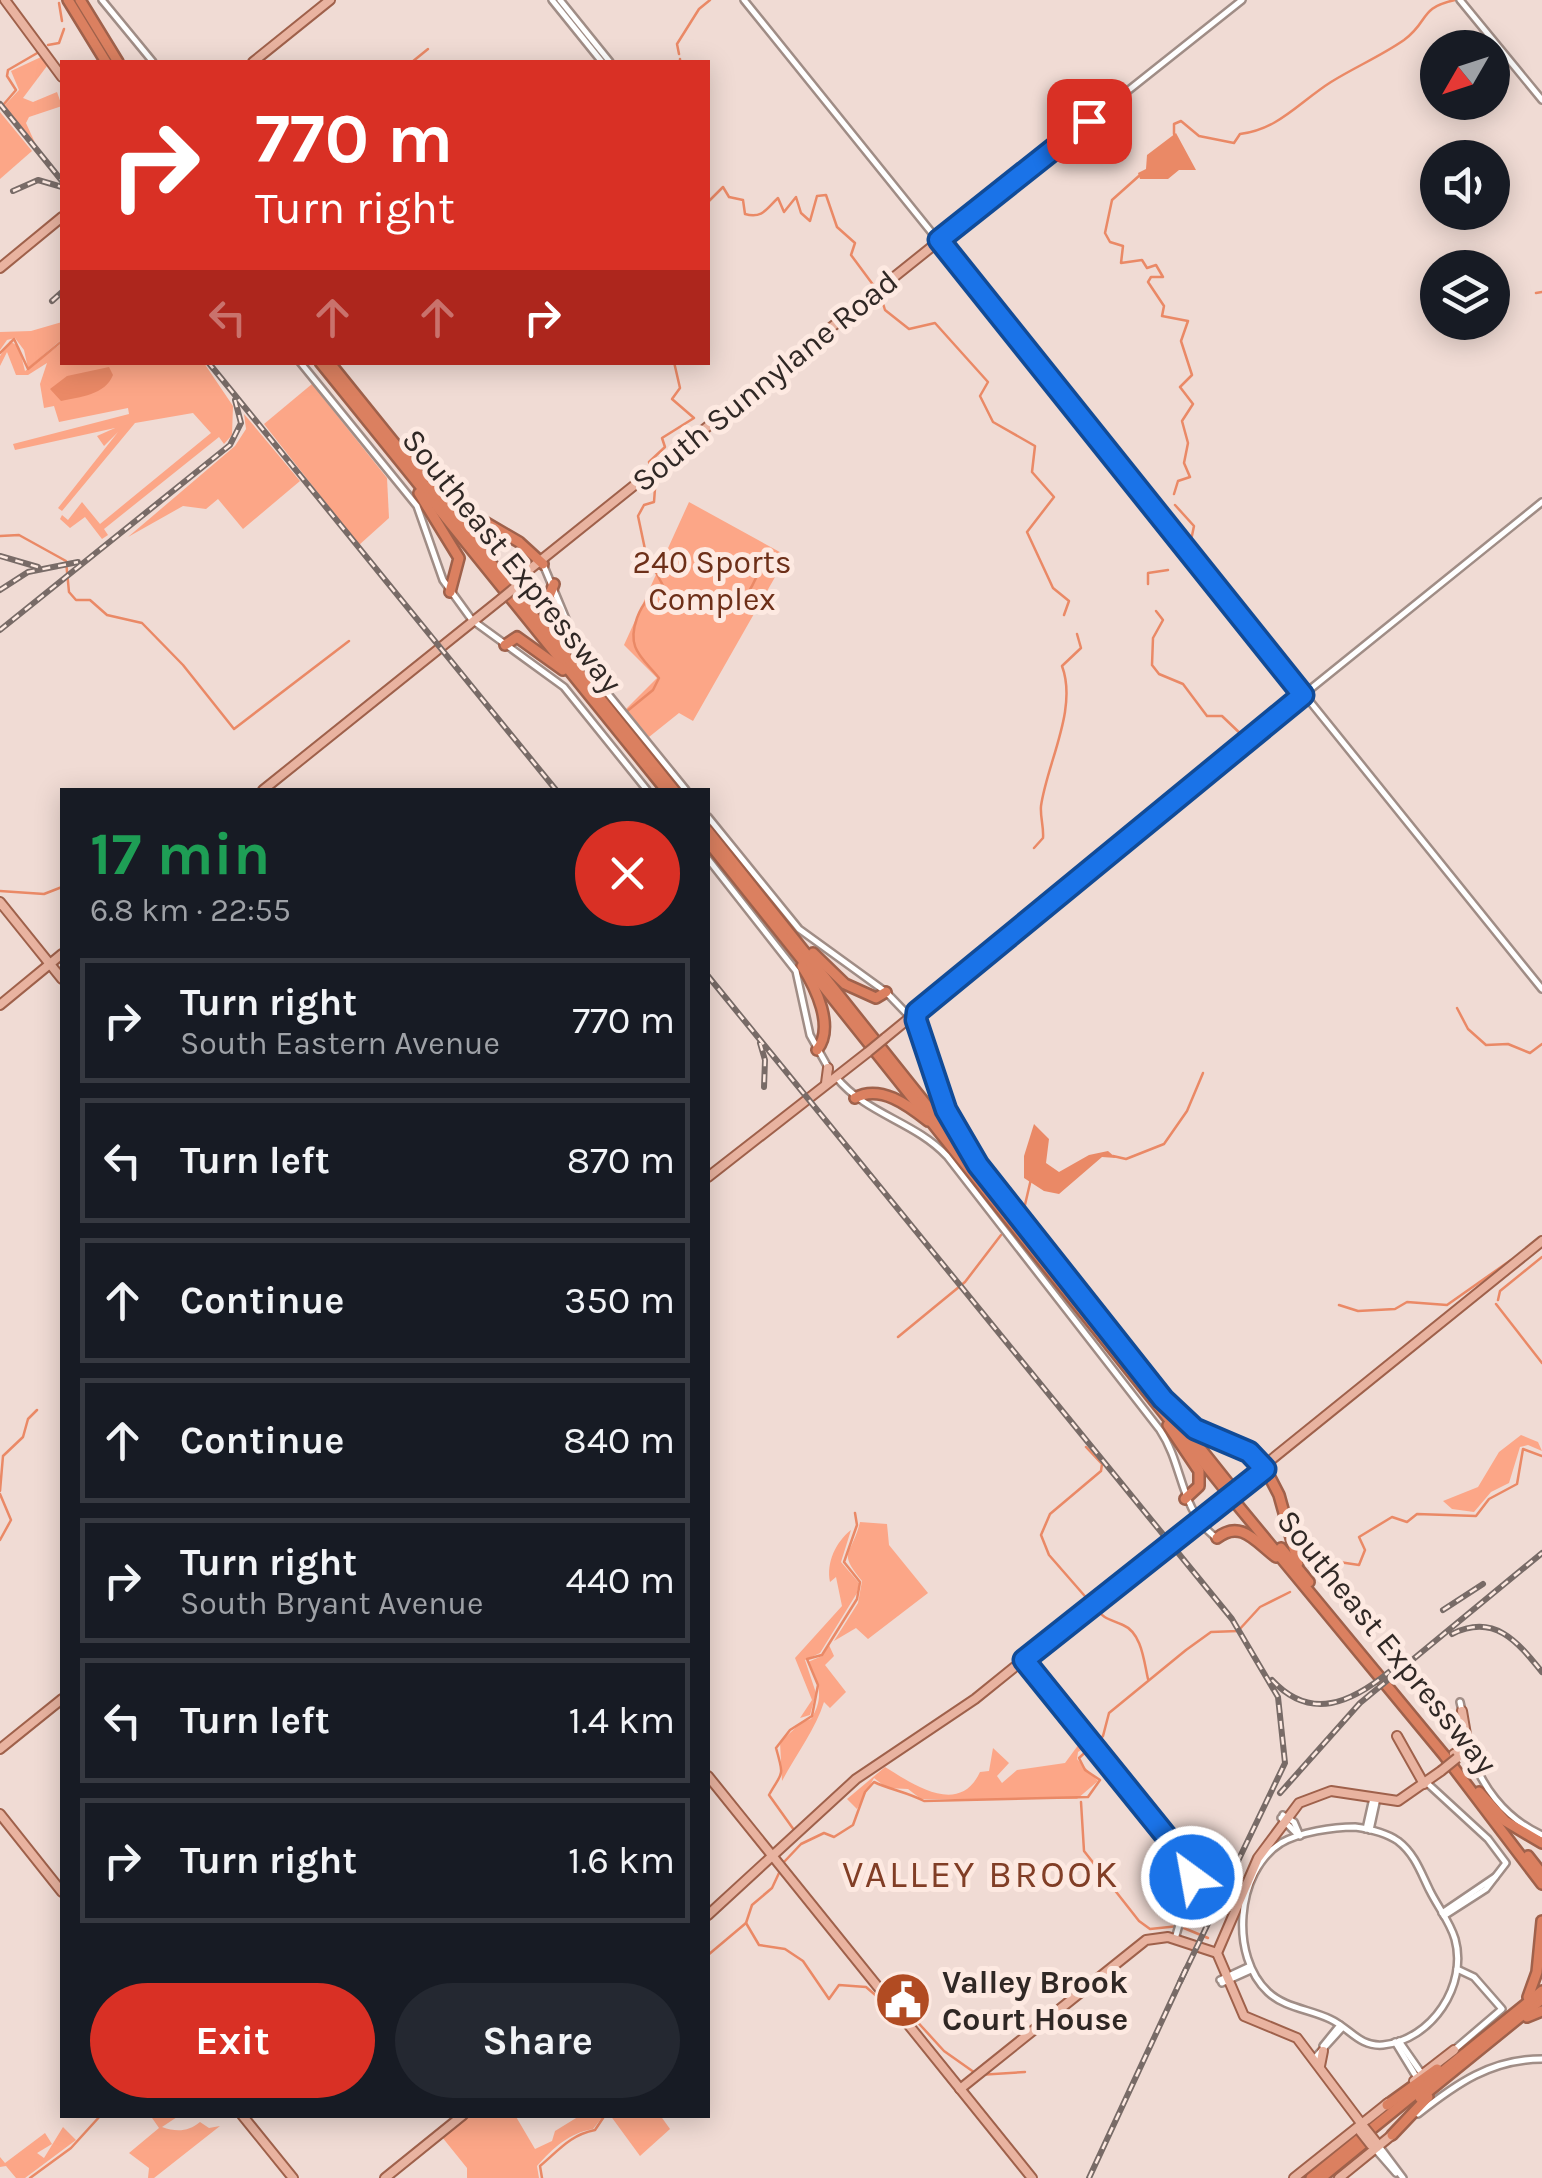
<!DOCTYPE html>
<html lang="en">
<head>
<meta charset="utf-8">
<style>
  :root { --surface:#171b24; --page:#242831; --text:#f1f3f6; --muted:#9ea1a6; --line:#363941; --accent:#d93025 }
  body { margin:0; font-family:Karla,sans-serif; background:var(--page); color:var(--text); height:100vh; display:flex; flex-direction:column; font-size:38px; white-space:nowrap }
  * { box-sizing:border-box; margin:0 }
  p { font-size:32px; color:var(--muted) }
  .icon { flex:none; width:55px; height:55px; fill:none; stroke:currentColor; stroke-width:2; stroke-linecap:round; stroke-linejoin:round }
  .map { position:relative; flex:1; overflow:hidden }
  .details { position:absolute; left:60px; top:788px; width:650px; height:1330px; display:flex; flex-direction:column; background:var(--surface); border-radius:0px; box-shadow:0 5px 25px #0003 }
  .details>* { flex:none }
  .top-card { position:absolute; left:60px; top:60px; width:650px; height:305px; border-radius:0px; box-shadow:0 5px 25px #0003; background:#d93025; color:#fff; overflow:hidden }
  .needle { width:65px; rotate:231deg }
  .tools { position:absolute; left:1420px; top:30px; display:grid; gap:20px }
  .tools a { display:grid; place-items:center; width:90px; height:90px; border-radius:50%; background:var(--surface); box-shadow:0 5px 25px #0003; font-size:50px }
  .pin { position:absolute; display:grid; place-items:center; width:85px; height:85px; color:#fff; margin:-42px; border-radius:20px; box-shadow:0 5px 15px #0006 }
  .me { position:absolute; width:110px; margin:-55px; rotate:328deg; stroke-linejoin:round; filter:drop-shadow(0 0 8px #0008) }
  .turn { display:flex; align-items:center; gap:35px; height:210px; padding:0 30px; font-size:45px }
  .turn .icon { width:130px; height:130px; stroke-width:2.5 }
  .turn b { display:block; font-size:70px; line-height:85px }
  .lanes { display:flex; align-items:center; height:95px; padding:0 30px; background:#0003; justify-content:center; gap:50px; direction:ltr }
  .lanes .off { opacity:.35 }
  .round { display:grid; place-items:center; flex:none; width:105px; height:105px; border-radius:52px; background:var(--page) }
  .summary { display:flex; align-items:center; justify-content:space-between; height:170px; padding:0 30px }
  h1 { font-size:60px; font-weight:700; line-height:75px; color:#1e9e55 }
  .cta { display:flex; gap:20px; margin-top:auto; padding:20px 30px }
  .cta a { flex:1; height:115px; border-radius:60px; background:var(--accent); color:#fff; font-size:40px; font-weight:700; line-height:115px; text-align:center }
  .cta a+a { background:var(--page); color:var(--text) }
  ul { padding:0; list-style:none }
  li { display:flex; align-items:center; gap:30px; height:125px; margin:0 20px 15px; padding:0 10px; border:5px solid var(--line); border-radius:0px }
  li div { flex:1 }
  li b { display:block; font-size:38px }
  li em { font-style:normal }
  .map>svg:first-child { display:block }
  .green { fill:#fca687 }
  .water { fill:#ea8966 }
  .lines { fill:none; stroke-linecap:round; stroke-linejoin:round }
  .stream { stroke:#ea8966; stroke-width:2.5 }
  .minor-casing { stroke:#a08d86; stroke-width:10 }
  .major-casing { stroke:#9f614b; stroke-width:12 }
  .highway-casing { stroke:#9f614b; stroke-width:14 }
  .minor { stroke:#fff; stroke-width:5 }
  .major { stroke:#e9b3a0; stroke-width:8 }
  .highway { stroke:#db8060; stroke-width:9 }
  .rail-casing { stroke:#786b67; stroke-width:6 }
  .rail { stroke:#fde9e1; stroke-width:2.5; stroke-dasharray:8; stroke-linecap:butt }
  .major-bridge-casing { stroke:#9f614b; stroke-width:12; stroke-linecap:butt }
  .highway-bridge-casing { stroke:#9f614b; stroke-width:14; stroke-linecap:butt }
  .major-bridge { stroke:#e9b3a0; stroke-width:8 }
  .highway-bridge { stroke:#db8060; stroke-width:9 }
  .route-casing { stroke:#114b97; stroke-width:25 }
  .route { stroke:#1a73e8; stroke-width:18 }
  .labels { text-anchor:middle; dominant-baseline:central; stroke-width:10; stroke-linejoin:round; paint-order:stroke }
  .street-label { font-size:32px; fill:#302825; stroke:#fde9e1 }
  .park-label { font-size:32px; fill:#6d2f18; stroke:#fde9e1 }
  .poi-label { font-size:32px; font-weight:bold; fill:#302825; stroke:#fde9e1; text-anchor:start }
  .quarter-label { font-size:38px; letter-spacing:2.5px; fill:#813e26; stroke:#fde9e1 }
</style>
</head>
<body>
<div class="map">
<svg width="1542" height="2178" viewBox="0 0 1542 2178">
  <rect width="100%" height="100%" fill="#f0dbd4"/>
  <g class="green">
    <polygon points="41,57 47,66 23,98 33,102 57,92 62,106 29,117 26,123 36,145 4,106 19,90 11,71"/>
    <polygon points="0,112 32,151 0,179"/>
    <polygon points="62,322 62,339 28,368 24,350 15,338 7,340 0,350 0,332 31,331"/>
    <polygon points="10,341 19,347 25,371 62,343 62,362 204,363 233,406 232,435 224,444 219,437 104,529 108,535 102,539 85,517 70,528 60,519 62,515 68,520 82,502 100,524 211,433 193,413 135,423 62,511 58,508 118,432 104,446 97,436 115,428 15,450 13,444 129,414 128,408 59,422 54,406 44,408 40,384 47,363 28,375 16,375 7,352 0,366 0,356"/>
    <polygon points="312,384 387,478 389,518 359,545 264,424"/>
    <polygon points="244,414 300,481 243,529 218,499 206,509 183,506 128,537 235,446 246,429"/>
    <polygon points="689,502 787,556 693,721 679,713 649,737 626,709 657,678 624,645"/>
    <polygon points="1521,1435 1538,1442 1542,1451 1528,1445 1520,1447 1509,1483 1491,1492 1474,1512 1452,1509 1443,1501 1478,1487 1499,1452"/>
    <path d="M860 1522 887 1524 889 1545 928 1593 868 1639 856 1628 834 1641 858 1603 862 1581C837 1550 851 1558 860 1522Z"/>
    <path d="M851 1530 841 1562 859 1583 857 1593 820 1653 805 1660 816 1693 810 1715 800 1718 812 1700 795 1658 842 1606 836 1577 830 1582C826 1562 836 1542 851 1530Z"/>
    <path d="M829 1645 834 1656 825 1665 846 1692 830 1708 824 1702C816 1728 796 1755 782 1781L780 1742 802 1722 811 1719C824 1699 820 1682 808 1662L822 1656Z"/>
    <path d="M1079 1744 1089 1745 1078 1752 1077 1759 1098 1781 1077 1799H921L908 1789 887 1788 874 1778 857 1809 847 1799 885 1767C913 1784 959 1817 980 1772L989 1771 993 1748 1009 1763 997 1776 1002 1783 1017 1770 1065 1763Z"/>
    <path d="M150 2115H180L162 2127C176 2132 188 2132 200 2122L209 2128 220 2126 154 2178H148L149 2168 129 2153 159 2128Z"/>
    <path d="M471 2115H515L535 2149 552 2141 555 2131 581 2115H604L593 2129C569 2133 553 2148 537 2166L539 2178H467V2168L442 2137Z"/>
    <polygon points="610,2115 660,2115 670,2129 640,2156"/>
    <polygon points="63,2127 76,2140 25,2178 16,2178 6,2166 0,2167 0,2157 5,2163 45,2133 52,2144 37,2153 44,2158"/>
  </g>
  <g class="water">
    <polygon points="1176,133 1196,170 1179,170 1168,179 1140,179 1138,173 1146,169 1147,155"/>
    <path d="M109 367 113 375C105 395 80 397 61 401L50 389 67 376Z"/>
    <polygon points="1034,1124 1049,1139 1046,1163 1059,1172 1089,1155 1108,1151 1116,1158 1102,1157 1059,1194 1044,1191 1024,1178 1024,1156"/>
  </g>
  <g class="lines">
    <g class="stream">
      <polyline points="59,3 62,21"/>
      <polyline points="48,45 59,43 64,29"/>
      <polyline points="679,54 677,44 699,9 710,0"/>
      <polyline points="680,59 680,62"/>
      <polyline points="412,62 428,49"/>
      <polyline points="4,104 16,90 7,76 8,70 39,52"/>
      <path d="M1174 134V124L1181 121 1199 136 1234 143 1240 134C1279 129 1298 103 1331 82 1355 67 1381 56 1404 40 1430 21 1418 8 1455 0"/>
      <polyline points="1140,175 1112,200 1105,233 1110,242 1123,246 1121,263 1142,260 1147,268 1156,265 1163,277 1151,277 1148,282 1164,306 1162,316 1188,321 1181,341 1192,375 1180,387 1193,404 1182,421 1188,443 1184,463 1190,477 1178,481 1174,494"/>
      <path d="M708 202 723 187 729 197 743 200 745 214C763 219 767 208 778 198L784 212 796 197 801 213 810 221 817 196 826 195 837 227 855 243 851 255 874 286"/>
      <polyline points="1536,293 1542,292"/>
      <polyline points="880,294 885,310 909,329 935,323 988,382 980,396 993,422 1035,446 1032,472 1054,497 1027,532 1053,588 1069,601 1064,615"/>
      <polyline points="0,353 14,339 28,369 62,341"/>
      <polyline points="651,468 649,462 665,447 662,438 694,418 672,399 680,388 674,362"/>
      <polyline points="656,475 654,502 644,505 638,516 646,554 666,591"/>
      <polyline points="1175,505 1194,526 1190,545"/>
      <polyline points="0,536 19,535 66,561 69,592 76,600 90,600 107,615 142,623 183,665 234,729 349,641"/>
      <polyline points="1148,584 1148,573 1168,570"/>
      <polyline points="1156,611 1163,620 1153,638 1152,665 1159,674 1183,684 1207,716 1222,716 1245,738"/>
      <path d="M626 712 653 690 659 678C642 657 626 649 637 618 658 563 696 616 724 609 744 605 752 588 759 571"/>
      <path d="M1034 848 1043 838C1044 827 1040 817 1041 806 1047 763 1078 709 1062 666L1081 648 1077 634"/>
      <polyline points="0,891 44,894 62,887"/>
      <polyline points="1457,1008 1468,1029 1486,1045 1508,1044 1530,1053 1542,1044"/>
      <polyline points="1113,1156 1126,1159 1164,1144 1187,1111 1203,1073"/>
      <polyline points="1024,1209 1031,1179"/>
      <polyline points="1498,1300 1500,1291 1542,1257"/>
      <polyline points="1496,1304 1542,1363"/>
      <polyline points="1339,1305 1358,1311 1395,1309 1407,1302 1447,1305 1511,1260"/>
      <polyline points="898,1337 965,1282 1001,1235"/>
      <polyline points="1086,1447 1102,1464 1101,1471 1050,1514 1041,1535 1049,1555 1090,1602"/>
      <polyline points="0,1491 3,1456 23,1437 28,1419 37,1410"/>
      <polyline points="0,1494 11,1520 0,1540"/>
      <polyline points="1313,1573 1326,1560 1359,1565 1365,1550 1359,1537 1392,1517 1407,1522 1417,1514 1476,1516 1489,1499 1517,1484 1523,1449 1542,1456"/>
      <path d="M1095 1608C1105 1620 1110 1619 1123 1625 1142 1633 1144 1662 1148 1679"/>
      <polyline points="1081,1802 1084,1851 1139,1921 1150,1929 1179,1926 1208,1938"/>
      <path d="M794 1830 769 1795C782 1771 785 1779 776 1748L790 1730 812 1716 818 1685 807 1659 822 1655 857 1599 860 1582 844 1562 857 1525 855 1513"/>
      <path d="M784 1862 801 1844 824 1833 834 1837 853 1825 865 1792 874 1782C891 1790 907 1792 924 1801L1088 1797 1100 1780 1085 1770 1079 1758 1103 1736 1109 1713 1186 1650 1211 1632 1238 1631 1260 1607 1290 1592"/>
      <polyline points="746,1923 759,1945 785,1949 803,1961 829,1999 839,1985 866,1987 887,2005"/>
      <polyline points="708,1955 746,1923 752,1905 772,1888 779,1873"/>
      <polyline points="895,2005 902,2005 944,2051 978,2075 1025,2072"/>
      <polyline points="30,2178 71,2148 101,2115"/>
      <path d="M542 2178 540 2166C559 2150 570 2135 595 2130L605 2115"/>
    </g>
    <g class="minor-casing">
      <g id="minor">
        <polyline points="102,0 153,62"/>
        <polyline points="552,0 602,62"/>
        <polyline points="560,0 610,62"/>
        <polyline points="744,0 1542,989"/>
        <polyline points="1460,0 1542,100"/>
        <polyline points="939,241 1242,0"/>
        <polyline points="300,362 417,506 443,580 472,620 564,687 647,790"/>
        <polyline points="543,564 586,667 686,790"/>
        <polyline points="1303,695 1542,502"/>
        <polyline points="708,817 799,929 886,992 910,1017"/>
        <polyline points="708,859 796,971 810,1035 829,1069"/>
        <path d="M836 1077C867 1115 914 1121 947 1156L1160 1430C1184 1466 1179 1508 1215 1537"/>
        <polyline points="1024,1660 1190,1867 1190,1886 1175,1939"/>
        <polyline points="1460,1702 1462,1711"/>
        <path d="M1468 1746C1480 1785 1504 1818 1542 1835"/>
        <polyline points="1426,1782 1488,1839 1506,1863 1486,1889 1444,1916"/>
        <polyline points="1283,1815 1294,1822 1300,1836"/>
        <polyline points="1281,1818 1296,1833"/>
        <path d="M1355 1827C1370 1829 1385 1832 1398 1841 1415 1854 1421 1873 1430 1891 1438 1907 1450 1922 1455 1939 1468 1985 1432 2040 1383 2045 1359 2047 1350 2028 1330 2019 1309 2009 1285 2008 1268 1992 1230 1957 1235 1872 1281 1843 1300 1832 1333 1827 1355 1827Z"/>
        <polyline points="1366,1829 1373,1798"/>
        <polyline points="1370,1830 1377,1798"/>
        <polyline points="1442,1913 1495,1877"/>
        <polyline points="1220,1980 1250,1966"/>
        <polyline points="1222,1983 1251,1970"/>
        <polyline points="1399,2041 1422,2074"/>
        <polyline points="1395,2042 1417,2078"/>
        <polyline points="1323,2046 1340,2025"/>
        <polyline points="1454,2050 1502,2009 1474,1977 1457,1969"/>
        <polyline points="1313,2060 1342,2028"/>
        <path d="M1418 2114C1456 2084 1491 2059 1542 2059"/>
        <polyline points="1379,2146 1403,2178"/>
        <polyline points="1375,2149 1396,2173"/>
      </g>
    </g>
    <g class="major-casing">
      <g id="major">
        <polyline points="5,0 62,77"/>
        <polyline points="253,62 330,0"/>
        <polyline points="0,268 62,217"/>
        <polyline points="515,581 939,241"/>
        <polyline points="263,790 501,599"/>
        <polyline points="0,902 62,979"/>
        <polyline points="0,1005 62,954"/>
        <polyline points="885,1038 1303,695"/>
        <polyline points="826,1083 828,1068"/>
        <polyline points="708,1177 868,1052"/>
        <polyline points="1462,1711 1468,1746"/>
        <polyline points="1397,1736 1424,1784"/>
        <polyline points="0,1749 62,1699"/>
        <polyline points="1454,1754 1468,1746"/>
        <polyline points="708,1776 1032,2178"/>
        <polyline points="0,1814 62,1892"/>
        <polyline points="708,1915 856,1779 975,1699 1542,1241"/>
        <polyline points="1320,2066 1323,2051"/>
        <polyline points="1414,2081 1454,2050"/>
        <polyline points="960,2089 1146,1940 1168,1937 1217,1953"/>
        <polyline points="242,2115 293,2178"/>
        <polyline points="1364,2127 1297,2038 1244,2016 1217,1953 1258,1858 1299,1803 1331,1791 1398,1801 1441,1771"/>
        <polyline points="385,2178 463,2115"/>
        <polyline points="1294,2178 1388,2103"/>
        <polyline points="1339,2178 1392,2135"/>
      </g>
    </g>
    <g class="highway-casing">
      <g id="highway">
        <polyline points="68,0 106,62"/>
        <polyline points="80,0 118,62"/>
        <polyline points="320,362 666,790"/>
        <polyline points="329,362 674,790"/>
        <polyline points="419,493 459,558 450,592"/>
        <polyline points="442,497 519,542 543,564"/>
        <polyline points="554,584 545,606 566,649"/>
        <polyline points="505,645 517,637 563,670"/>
        <polyline points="708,831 1228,1483"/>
        <polyline points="708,842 1223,1487"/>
        <polyline points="813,953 845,984 876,998 886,992"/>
        <path d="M802 966C816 988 835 1027 817 1050"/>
        <path d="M910 1017C937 1052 938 1100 961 1137"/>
        <path d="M855 1098C880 1084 908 1105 928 1121"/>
        <polyline points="1187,1422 1262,1462 1279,1495 1298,1563"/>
        <polyline points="1168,1425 1199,1471 1199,1486 1185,1499"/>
        <polyline points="1235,1502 1444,1755 1542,1884"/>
        <path d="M1217 1538C1241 1519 1256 1542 1276 1557"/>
        <polyline points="1281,1548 1309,1582"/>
        <polyline points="1479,1792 1505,1821 1542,1843"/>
        <polyline points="1528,1856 1542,1874"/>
        <polyline points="1528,1997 1537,1972 1542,1921"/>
        <polyline points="1527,2017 1542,2011"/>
        <polyline points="1420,2098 1542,1999"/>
        <polyline points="1387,2105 1437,2069"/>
        <polyline points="1392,2135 1428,2097"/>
        <polyline points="1311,2178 1542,1991"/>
        <polyline points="1321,2178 1365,2142"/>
      </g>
    </g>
    <use href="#minor" class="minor"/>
    <use href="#major" class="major"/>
    <use href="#highway" class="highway"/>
    <g class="rail-casing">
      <g id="rail">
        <polyline points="0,104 62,181"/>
        <polyline points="13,191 38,180 62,187"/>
        <polyline points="52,301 62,292"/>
        <polyline points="208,362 556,790"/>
        <polyline points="0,556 38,567"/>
        <polyline points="0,590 28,572 78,562"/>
        <polyline points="0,630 230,445 241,423 235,400"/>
        <polyline points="708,976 1232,1619 1278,1697 1285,1763 1180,1982"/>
        <polyline points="760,1043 765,1060 764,1087"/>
        <polyline points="1443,1610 1483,1584"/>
        <path d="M1452 1634C1494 1613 1517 1641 1542 1672"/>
        <path d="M1272 1680C1311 1722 1352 1702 1389 1672"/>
        <polyline points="1280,1793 1360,1703 1542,1553"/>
        <polyline points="1089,2178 1186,1969"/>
      </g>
    </g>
    <use href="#rail" class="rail"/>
    <g class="major-bridge-casing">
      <g id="major-bridge">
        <polyline points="501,599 518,585"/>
        <polyline points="868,1052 885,1038"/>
        <polyline points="1441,1771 1457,1758"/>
        <polyline points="1364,2127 1376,2142"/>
        <polyline points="1360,2131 1371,2145"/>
      </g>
    </g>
    <g class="highway-bridge-casing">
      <g id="highway-bridge">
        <polyline points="1228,1483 1240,1498"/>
        <polyline points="1223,1487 1235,1502"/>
      </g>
    </g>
    <use href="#major-bridge" class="major-bridge"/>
    <use href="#highway-bridge" class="highway-bridge"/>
  </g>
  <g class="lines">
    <g class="route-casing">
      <polyline id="route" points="1089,121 939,240 1303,695 917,1012 916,1020 946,1110 978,1165 1163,1399 1195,1429 1249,1452 1265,1469 1024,1660 1187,1862 1192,1877"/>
    </g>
    <use href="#route" class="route"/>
  </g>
  <defs>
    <g id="civic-disc" transform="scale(2.875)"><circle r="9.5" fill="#b14b22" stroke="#fde9e1"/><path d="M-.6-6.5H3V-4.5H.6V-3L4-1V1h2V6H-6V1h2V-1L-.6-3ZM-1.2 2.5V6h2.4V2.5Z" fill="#fff"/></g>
  </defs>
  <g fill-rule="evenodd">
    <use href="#civic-disc" x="903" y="2000"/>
  </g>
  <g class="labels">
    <g class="street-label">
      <text transform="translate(765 381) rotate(-39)">South Sunnylane Road</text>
      <text transform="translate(512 561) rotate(51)">Southeast Expressway</text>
      <text transform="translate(1387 1642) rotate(51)">Southeast Expressway</text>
    </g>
    <g class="park-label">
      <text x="712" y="562">240 Sports<tspan x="712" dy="37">Complex</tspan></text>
    </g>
    <g class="poi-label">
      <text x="942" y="1982">Valley Brook<tspan x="942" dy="37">Court House</tspan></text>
    </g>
    <g class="quarter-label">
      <text x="981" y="1874">VALLEY BROOK</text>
    </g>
  </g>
</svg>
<div class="tools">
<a><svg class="needle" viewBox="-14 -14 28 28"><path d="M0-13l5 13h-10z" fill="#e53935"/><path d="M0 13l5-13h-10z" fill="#9ea1a6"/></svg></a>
<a><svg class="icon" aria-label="sound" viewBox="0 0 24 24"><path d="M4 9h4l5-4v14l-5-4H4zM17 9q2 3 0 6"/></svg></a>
<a><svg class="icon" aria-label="layers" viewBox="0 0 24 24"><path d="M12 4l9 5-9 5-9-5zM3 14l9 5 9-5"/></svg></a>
</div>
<div class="pin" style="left:1089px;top:121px;background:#d93025"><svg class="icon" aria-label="arrive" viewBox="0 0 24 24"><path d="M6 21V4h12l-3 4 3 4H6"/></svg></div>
<svg class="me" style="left:1192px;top:1877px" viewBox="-20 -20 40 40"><circle r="17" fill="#1a73e8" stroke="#fff" stroke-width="3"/><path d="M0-11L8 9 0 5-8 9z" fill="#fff"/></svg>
<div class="top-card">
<div class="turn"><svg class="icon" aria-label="right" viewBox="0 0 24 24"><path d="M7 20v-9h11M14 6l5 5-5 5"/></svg><div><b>770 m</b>Turn right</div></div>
<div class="lanes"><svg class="icon off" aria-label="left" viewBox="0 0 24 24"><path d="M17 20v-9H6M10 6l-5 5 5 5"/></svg><svg class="icon off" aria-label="ahead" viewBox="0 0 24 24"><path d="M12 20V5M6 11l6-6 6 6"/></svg><svg class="icon off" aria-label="ahead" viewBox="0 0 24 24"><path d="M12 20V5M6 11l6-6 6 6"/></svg><svg class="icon" aria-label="right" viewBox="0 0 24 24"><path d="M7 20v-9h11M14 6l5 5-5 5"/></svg></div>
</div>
<section class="details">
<div class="summary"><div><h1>17 min</h1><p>6.8 km · 22:55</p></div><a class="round" style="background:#d93025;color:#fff"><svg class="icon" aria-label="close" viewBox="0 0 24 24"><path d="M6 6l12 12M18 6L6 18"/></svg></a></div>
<ul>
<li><svg class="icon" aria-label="right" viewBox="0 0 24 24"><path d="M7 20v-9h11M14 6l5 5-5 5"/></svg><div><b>Turn right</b><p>South Eastern Avenue</p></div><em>770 m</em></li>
<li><svg class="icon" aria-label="left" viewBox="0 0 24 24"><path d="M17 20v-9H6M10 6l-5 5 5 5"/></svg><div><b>Turn left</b></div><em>870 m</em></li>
<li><svg class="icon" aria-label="ahead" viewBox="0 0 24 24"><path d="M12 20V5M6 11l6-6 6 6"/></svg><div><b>Continue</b></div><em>350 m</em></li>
<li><svg class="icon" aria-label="ahead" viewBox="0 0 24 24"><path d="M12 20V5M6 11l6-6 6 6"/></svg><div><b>Continue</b></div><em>840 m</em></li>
<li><svg class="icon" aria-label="right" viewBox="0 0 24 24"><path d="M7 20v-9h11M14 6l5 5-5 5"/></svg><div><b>Turn right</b><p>South Bryant Avenue</p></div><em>440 m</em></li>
<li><svg class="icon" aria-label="left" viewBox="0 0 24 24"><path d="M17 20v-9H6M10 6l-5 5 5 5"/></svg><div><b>Turn left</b></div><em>1.4 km</em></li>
<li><svg class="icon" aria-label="right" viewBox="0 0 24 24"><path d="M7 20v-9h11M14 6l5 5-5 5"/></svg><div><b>Turn right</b></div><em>1.6 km</em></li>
</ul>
<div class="cta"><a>Exit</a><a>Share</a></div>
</section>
</div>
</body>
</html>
